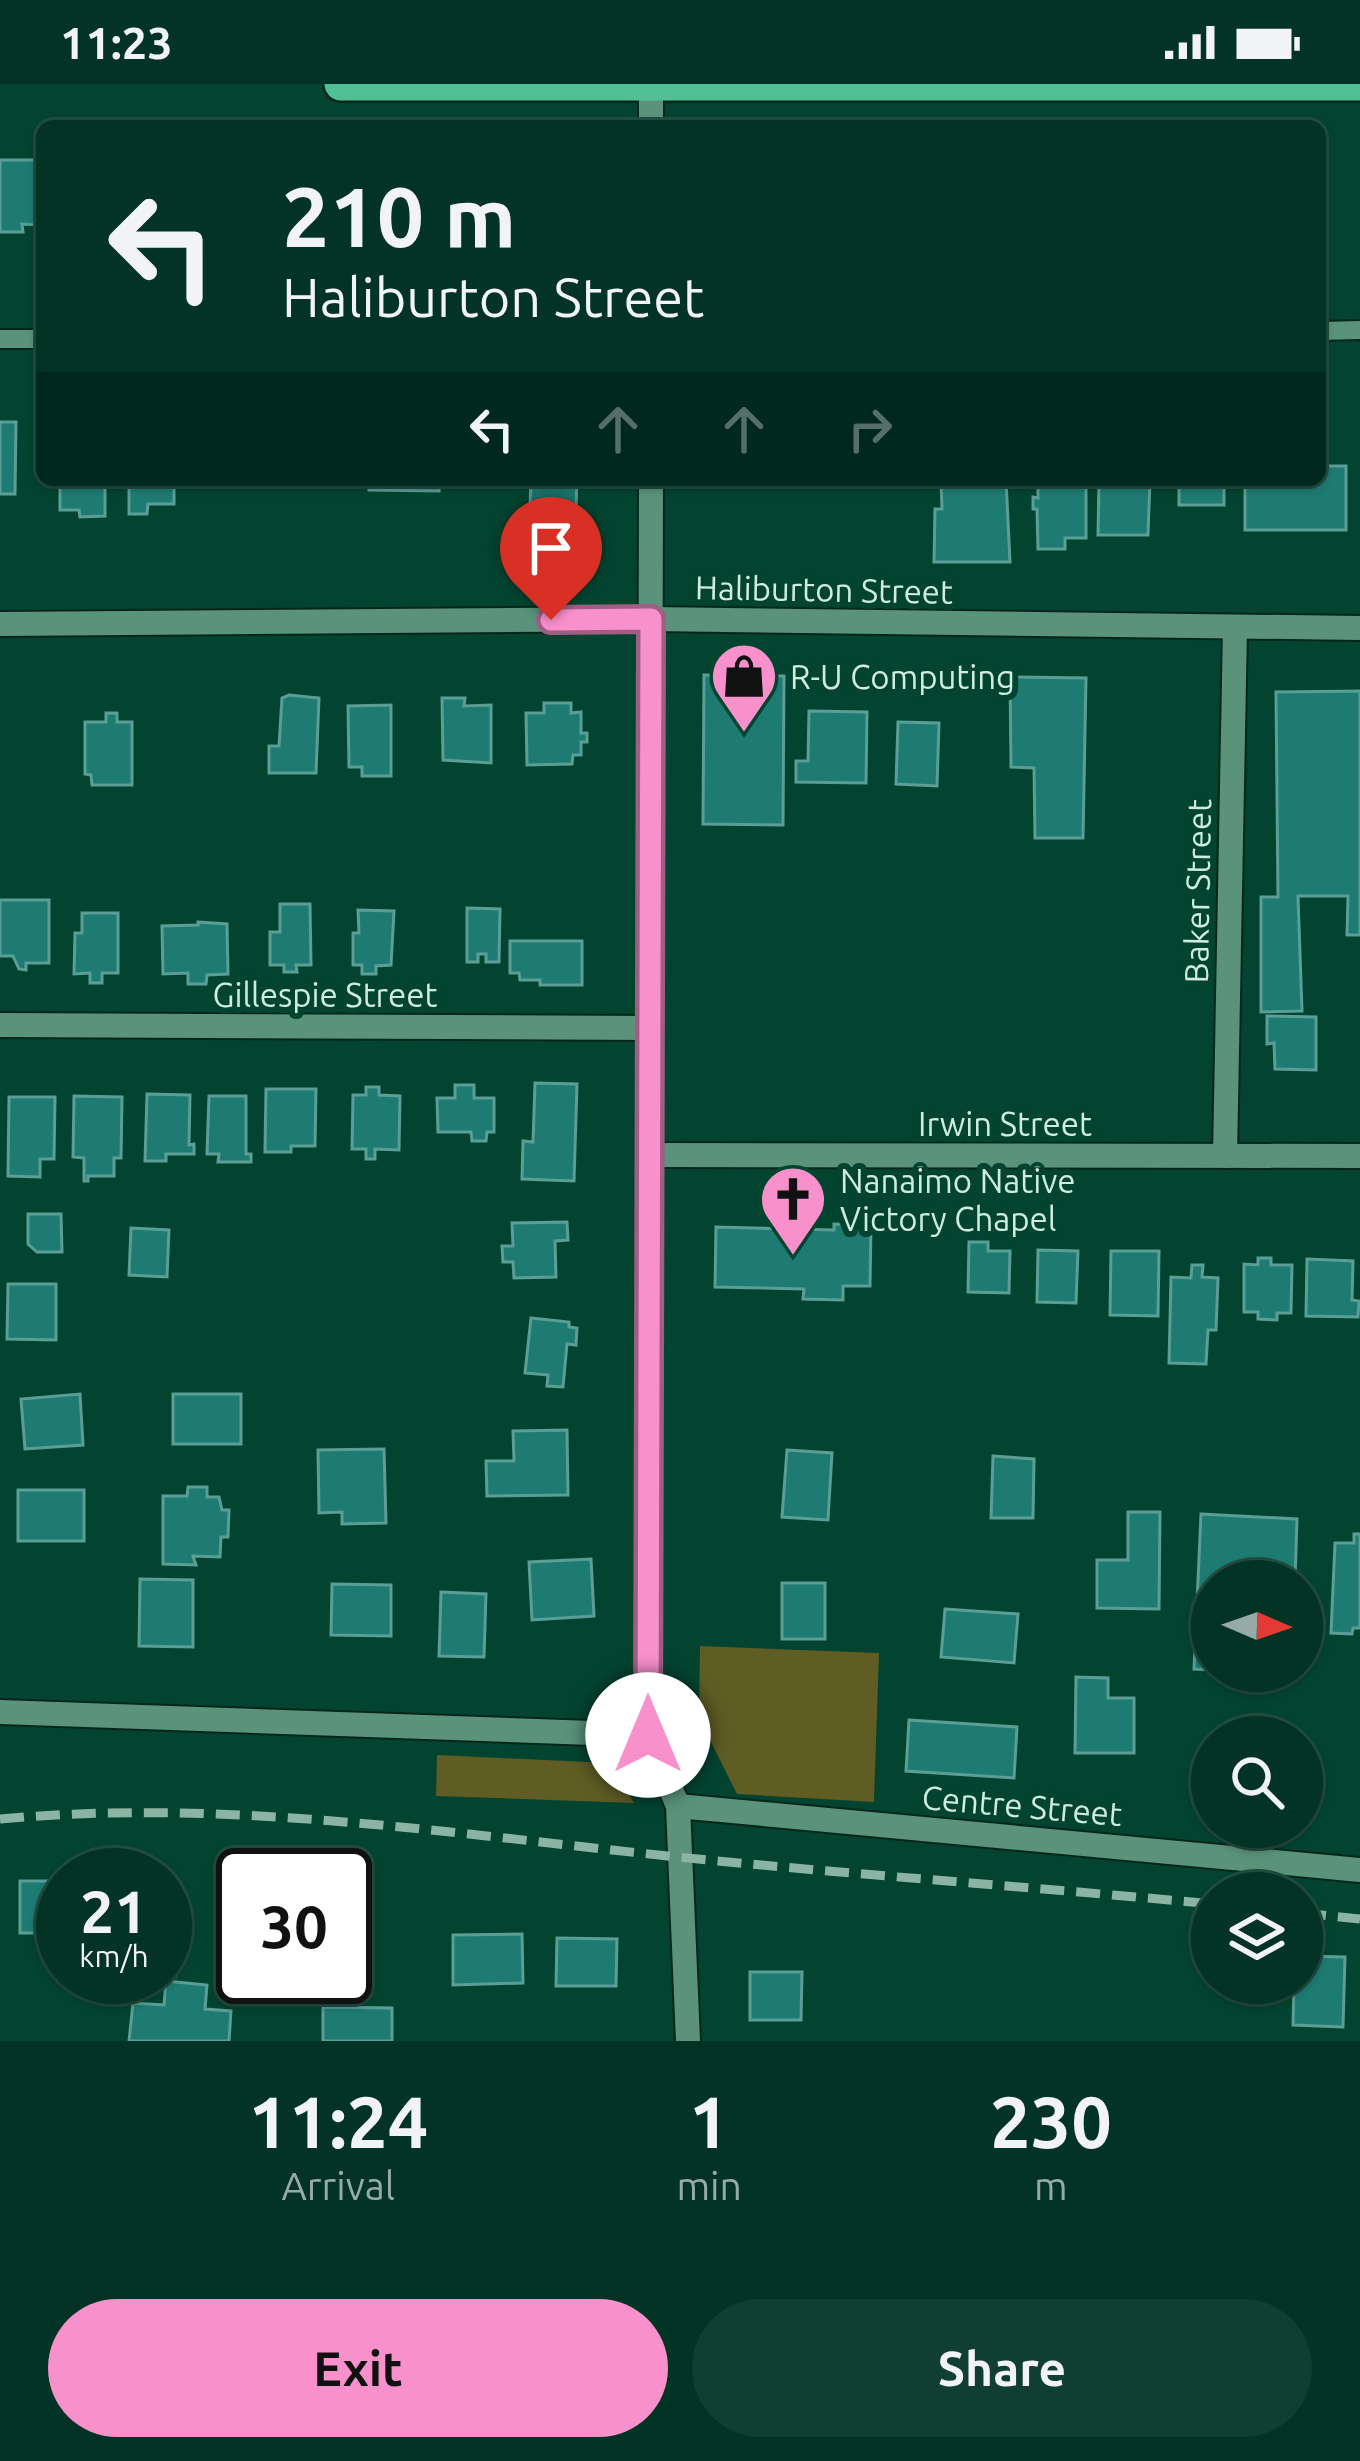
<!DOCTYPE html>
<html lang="en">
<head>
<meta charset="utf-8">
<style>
  :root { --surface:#023324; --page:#103f31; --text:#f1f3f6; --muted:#96aaa6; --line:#234e41; --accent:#f890cb }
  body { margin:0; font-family:Ubuntu,sans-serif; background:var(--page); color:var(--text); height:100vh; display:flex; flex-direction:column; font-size:45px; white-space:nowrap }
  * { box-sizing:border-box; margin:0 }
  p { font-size:39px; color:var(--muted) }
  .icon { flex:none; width:66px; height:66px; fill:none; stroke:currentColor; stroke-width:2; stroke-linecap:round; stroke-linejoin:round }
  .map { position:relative; height:1957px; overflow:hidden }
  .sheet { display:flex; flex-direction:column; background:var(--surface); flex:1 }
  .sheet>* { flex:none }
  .top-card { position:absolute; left:36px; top:36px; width:1290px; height:366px; border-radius:18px; box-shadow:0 3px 9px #0004,0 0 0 3px var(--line); background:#023324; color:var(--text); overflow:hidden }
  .needle { width:78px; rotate:92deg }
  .tools { position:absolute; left:1191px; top:1476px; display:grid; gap:24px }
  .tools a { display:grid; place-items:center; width:132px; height:132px; border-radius:50%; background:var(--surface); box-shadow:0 3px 9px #0004,0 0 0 3px var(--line); font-size:60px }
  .speed { position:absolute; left:36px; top:1764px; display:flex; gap:24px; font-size:60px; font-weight:700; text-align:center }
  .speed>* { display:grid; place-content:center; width:156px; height:156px; border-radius:50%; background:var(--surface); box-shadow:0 3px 9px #0004,0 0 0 3px var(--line); line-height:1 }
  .speed small { font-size:30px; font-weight:400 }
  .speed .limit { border:6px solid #111; border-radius:18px; background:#fff; color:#111 }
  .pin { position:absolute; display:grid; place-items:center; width:102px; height:102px; color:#fff; margin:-123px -51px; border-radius:50% 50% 50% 0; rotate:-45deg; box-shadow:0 0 12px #0007 }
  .pin .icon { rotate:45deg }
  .me { position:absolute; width:132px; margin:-66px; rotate:0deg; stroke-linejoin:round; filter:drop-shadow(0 0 9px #0008) }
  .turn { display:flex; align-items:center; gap:42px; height:252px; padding:0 48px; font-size:54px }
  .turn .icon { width:156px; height:156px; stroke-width:2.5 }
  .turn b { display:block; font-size:84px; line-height:102px }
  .lanes { display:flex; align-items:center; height:114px; padding:0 48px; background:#0003; justify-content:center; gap:60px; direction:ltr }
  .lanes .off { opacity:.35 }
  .eta { display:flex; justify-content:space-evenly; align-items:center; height:204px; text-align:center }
  .eta b { font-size:72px; font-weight:600; line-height:84px }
  .action { display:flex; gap:24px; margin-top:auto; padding:24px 48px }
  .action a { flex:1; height:138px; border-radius:72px; background:var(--accent); color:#111; font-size:48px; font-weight:600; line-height:138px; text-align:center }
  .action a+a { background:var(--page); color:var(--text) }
  .status { display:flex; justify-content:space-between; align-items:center; height:84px; padding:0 60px; background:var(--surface); direction:ltr }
  .status svg { height:33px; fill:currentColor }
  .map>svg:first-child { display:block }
  .green { fill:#5f5c24 }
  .building { fill:#1e7b72; stroke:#5a9e96; stroke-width:3 }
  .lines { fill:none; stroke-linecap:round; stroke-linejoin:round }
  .service-casing { stroke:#08271c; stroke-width:22 }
  .minor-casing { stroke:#08271c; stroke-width:28 }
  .trunk-casing { stroke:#08271c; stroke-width:38 }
  .service { stroke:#5a927b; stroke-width:18 }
  .minor { stroke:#5a927b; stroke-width:24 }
  .trunk { stroke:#52c097; stroke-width:33 }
  .rail { stroke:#8cb4a4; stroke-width:9; stroke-dasharray:24 12; stroke-linecap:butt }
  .route-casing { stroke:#a15e84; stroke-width:30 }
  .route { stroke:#f890cb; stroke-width:21 }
  .labels { text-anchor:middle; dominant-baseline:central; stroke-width:12; stroke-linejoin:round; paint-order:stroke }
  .street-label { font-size:33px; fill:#cfecde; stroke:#034430 }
  .poi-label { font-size:33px; fill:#cfecde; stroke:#034430; text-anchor:start }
</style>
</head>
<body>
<div class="status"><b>11:23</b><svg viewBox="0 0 49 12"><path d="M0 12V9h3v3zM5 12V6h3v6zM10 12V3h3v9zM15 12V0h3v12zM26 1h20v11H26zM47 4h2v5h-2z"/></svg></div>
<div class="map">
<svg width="1360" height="1957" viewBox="0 0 1360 1957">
  <rect width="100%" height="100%" fill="#034430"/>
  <g class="green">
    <polygon points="700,1562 879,1569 874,1718 737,1710 699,1634"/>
    <polygon points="437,1671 609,1679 634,1719 436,1712"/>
  </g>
  <g class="building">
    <polygon points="0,76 39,76 39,141 22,140 23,148 0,148"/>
    <polygon points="0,338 16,338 15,410 0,410"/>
    <polygon points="1320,382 1346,382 1346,446 1245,446 1245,396 1320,396"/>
    <polygon points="60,396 105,396 105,432 80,433 79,426 60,426"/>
    <polygon points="129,396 174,396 174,420 148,420 147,430 129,430"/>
    <polygon points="369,396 439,396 439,407 369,406"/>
    <polygon points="531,396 577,396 576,423 530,421"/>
    <polygon points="941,396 1006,396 1010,478 934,478 935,425 942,425"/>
    <polygon points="1038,396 1086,396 1086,454 1065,454 1065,465 1038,465 1037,425 1033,425 1033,413 1038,414"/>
    <polygon points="1099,396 1150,396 1148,451 1098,451"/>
    <rect x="1179" y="396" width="45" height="25"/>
    <polygon points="704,591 784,592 783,741 703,740"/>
    <polygon points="1010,593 1086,594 1083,754 1035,754 1034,684 1011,683"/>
    <polygon points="1360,607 1360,851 1347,851 1348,812 1298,812 1302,927 1261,928 1261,813 1278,813 1276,608"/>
    <polygon points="289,611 319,614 316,689 269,689 269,662 279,662 282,614"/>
    <polygon points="442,614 465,614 464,622 491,621 491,679 443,676"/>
    <polygon points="544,619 571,619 571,629 581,628 581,649 587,649 587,658 581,658 581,671 573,671 572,680 527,681 526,629 544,629"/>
    <polygon points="391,621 391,692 362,692 362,683 349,683 348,622"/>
    <polygon points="809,627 867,628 866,699 796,698 796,677 808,677"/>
    <polygon points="106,629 117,629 117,638 132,638 132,701 92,701 91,691 85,690 85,638 106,638"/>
    <polygon points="898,638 939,639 937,702 896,700"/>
    <polygon points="0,816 49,816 49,879 26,879 26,886 19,885 13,872 0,872"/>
    <polygon points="280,820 310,820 311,881 296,881 297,888 284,888 284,881 270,881 270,848 280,848"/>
    <polygon points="467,824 500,825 499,878 486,878 486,870 478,870 478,878 467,878"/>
    <polygon points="358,826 394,827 391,881 376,882 376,890 362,890 362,881 353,881 353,849 359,849"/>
    <polygon points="82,829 118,829 118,889 102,889 102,899 90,899 90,889 74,890 75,849 82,849"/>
    <polygon points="198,838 227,840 228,890 207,891 206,900 188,900 188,889 163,890 162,842 198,841"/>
    <polygon points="510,857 582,857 582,901 540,901 540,896 520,896 519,889 510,889"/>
    <polygon points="1267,932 1316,933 1316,986 1275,985 1274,959 1267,960"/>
    <polygon points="535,999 577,1000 574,1097 522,1095 523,1057 533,1058"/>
    <polygon points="455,1001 474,1001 474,1014 494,1014 494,1048 487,1048 486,1057 472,1057 471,1048 438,1048 437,1014 455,1014"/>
    <polygon points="366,1003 379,1003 379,1011 400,1012 399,1066 375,1065 375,1075 366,1075 366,1065 352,1065 353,1011 366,1011"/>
    <polygon points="266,1005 316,1005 315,1062 291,1062 291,1068 265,1068"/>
    <polygon points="147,1010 190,1011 189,1061 194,1060 194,1070 166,1070 166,1077 145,1077"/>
    <polygon points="74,1012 122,1013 121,1074 114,1074 114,1092 88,1092 88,1097 84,1097 84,1074 73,1073"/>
    <polygon points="209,1012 246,1012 246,1070 251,1070 251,1078 218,1078 219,1070 207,1070"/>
    <polygon points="9,1013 55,1013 54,1075 40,1075 40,1093 8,1092"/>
    <polygon points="28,1130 61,1130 62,1168 37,1168 28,1160"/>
    <polygon points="567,1138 568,1156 555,1157 556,1193 514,1194 513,1178 503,1178 502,1162 513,1162 512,1139"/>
    <polygon points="834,1140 871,1141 870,1202 843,1202 843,1216 803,1215 804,1205 715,1203 716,1143 834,1146"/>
    <polygon points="131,1144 169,1146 167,1193 129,1191"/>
    <polygon points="969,1158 988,1158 988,1167 1010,1167 1009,1209 968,1208"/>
    <polygon points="1038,1166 1078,1167 1076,1219 1037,1218"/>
    <polygon points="1111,1167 1159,1167 1158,1232 1110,1231"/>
    <polygon points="1258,1174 1271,1174 1271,1181 1292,1181 1291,1229 1277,1229 1277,1236 1258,1235 1258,1228 1244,1228 1244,1180 1258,1181"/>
    <polygon points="1307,1175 1353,1177 1352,1216 1359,1217 1358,1233 1306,1232"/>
    <polygon points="1192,1181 1203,1181 1202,1193 1218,1194 1216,1246 1208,1246 1206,1280 1169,1279 1171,1193 1191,1194"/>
    <polygon points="8,1200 56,1200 56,1256 7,1255"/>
    <polygon points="531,1234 569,1238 569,1243 577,1244 576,1261 567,1260 563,1303 547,1302 548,1291 525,1289"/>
    <polygon points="80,1310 83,1361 25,1365 21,1315"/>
    <rect x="173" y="1310" width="68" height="50"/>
    <polygon points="567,1346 568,1411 487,1412 486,1377 514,1377 513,1347"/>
    <polygon points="384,1365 386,1439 342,1440 342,1428 319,1429 318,1366"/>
    <polygon points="787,1366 832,1369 828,1436 782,1433"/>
    <polygon points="993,1372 1034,1375 1033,1434 991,1434"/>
    <polygon points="188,1403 207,1403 207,1413 219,1413 222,1426 229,1426 228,1453 221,1453 220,1473 193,1472 196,1481 163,1480 163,1412 187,1412"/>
    <rect x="18" y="1406" width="66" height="51"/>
    <polygon points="1128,1428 1160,1428 1159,1525 1097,1524 1097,1476 1128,1476"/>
    <polygon points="1201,1430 1297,1435 1295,1497 1212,1497 1212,1586 1194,1585"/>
    <polygon points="1354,1450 1360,1450 1360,1544 1353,1544 1352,1550 1331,1549 1335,1459 1354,1459"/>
    <polygon points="591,1475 594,1532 532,1536 529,1478"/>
    <polygon points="140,1495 193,1496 193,1563 139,1562"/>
    <rect x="782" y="1499" width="43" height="56"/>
    <polygon points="332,1500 391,1501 391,1552 331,1551"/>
    <polygon points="441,1508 486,1510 484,1573 439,1572"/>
    <polygon points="945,1525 1018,1530 1014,1579 941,1573"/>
    <polygon points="1076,1593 1108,1594 1108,1614 1134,1614 1134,1669 1075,1669"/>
    <polygon points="909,1636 1017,1643 1014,1694 906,1687"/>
    <rect x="20" y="1797" width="43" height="52"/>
    <polygon points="165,1838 179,1839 176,1892 165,1892"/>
    <polygon points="522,1850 523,1899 453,1901 453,1851"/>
    <polygon points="557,1854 617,1855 616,1902 556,1902"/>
    <polygon points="1302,1872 1345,1873 1343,1943 1293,1941 1294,1899 1302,1899"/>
    <polygon points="750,1888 802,1888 801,1936 750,1936"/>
    <polygon points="166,1897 207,1901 205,1925 231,1927 229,1957 129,1957 133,1919 164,1921"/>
    <polygon points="323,1923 392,1924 392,1957 323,1957"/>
  </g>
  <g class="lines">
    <g class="service-casing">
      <g id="service">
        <polyline points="1320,247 1360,246"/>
        <polyline points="0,255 42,255"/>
      </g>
    </g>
    <g class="minor-casing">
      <g id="minor">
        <polyline points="651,42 651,1"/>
        <polyline points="651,396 648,1651 678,1722 688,1957"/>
        <polyline points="0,540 651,535 1360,544"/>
        <polyline points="0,941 650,944"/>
        <polyline points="649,1071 1360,1072"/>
        <polyline points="1225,1072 1235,544"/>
        <polyline points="0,1628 648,1651"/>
        <polyline points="678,1722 1360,1786"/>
      </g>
    </g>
    <g class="trunk-casing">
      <polyline id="trunk" points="341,0 1360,0"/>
    </g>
    <use href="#service" class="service"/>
    <use href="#minor" class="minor"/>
    <use href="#trunk" class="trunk"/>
    <g class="rail">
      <path d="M0 1735C228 1714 452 1750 678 1773 856 1791 1034 1803 1212 1820"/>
      <polyline points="1302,1829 1360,1835"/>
    </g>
  </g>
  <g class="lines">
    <g class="route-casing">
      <polyline id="route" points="551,536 651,535 648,1651"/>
    </g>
    <use href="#route" class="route"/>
  </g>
  <defs>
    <g id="shop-pin" transform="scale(3.45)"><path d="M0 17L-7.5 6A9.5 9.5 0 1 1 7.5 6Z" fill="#f890cb" stroke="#034430"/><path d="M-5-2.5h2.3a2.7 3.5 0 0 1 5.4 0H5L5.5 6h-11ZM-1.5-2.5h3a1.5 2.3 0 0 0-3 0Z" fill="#111"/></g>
    <g id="church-pin" transform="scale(3.45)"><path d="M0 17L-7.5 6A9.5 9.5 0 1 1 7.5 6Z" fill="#f890cb" stroke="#034430"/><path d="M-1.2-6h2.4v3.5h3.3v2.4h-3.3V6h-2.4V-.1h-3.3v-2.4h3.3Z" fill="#111"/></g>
  </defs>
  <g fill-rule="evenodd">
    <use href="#shop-pin" x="744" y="592"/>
    <use href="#church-pin" x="793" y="1115"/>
  </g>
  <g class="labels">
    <g class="street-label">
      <text transform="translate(824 505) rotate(1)">Haliburton Street</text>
      <text transform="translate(1197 807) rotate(-89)">Baker Street</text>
      <text x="325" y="910">Gillespie Street</text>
      <text x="1005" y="1039">Irwin Street</text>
      <text transform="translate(1022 1721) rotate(5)">Centre Street</text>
    </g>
    <g class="poi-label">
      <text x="790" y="592">R-U Computing</text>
      <text x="840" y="1096">Nanaimo Native<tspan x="840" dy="38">Victory Chapel</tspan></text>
    </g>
  </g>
</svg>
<div class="tools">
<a><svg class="needle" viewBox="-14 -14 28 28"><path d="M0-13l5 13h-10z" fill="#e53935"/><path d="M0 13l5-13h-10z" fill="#96aaa6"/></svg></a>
<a><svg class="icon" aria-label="search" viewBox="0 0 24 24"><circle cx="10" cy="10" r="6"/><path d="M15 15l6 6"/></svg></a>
<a><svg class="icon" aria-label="layers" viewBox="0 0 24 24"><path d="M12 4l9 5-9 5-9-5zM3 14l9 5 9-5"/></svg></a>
</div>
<div class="speed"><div>21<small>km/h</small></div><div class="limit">30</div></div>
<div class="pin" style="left:551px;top:536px;background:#d93025"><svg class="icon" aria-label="arrive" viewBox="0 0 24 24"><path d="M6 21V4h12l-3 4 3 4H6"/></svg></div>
<svg class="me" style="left:648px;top:1651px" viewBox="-20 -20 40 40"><circle r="19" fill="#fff"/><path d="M0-13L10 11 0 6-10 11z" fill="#f890cb"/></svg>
<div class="top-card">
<div class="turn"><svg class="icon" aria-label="left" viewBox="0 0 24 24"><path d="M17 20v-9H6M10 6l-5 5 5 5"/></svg><div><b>210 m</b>Haliburton Street</div></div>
<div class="lanes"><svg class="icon" aria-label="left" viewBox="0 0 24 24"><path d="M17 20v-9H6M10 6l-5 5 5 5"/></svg><svg class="icon off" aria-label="ahead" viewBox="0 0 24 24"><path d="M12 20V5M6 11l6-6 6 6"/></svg><svg class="icon off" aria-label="ahead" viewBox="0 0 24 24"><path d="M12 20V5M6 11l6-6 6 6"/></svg><svg class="icon off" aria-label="right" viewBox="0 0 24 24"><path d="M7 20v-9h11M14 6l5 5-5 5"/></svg></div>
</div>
</div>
<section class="sheet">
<div class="eta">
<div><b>11:24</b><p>Arrival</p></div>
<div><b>1</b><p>min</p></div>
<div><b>230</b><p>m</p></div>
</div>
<div class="action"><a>Exit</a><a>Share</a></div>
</section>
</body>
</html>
